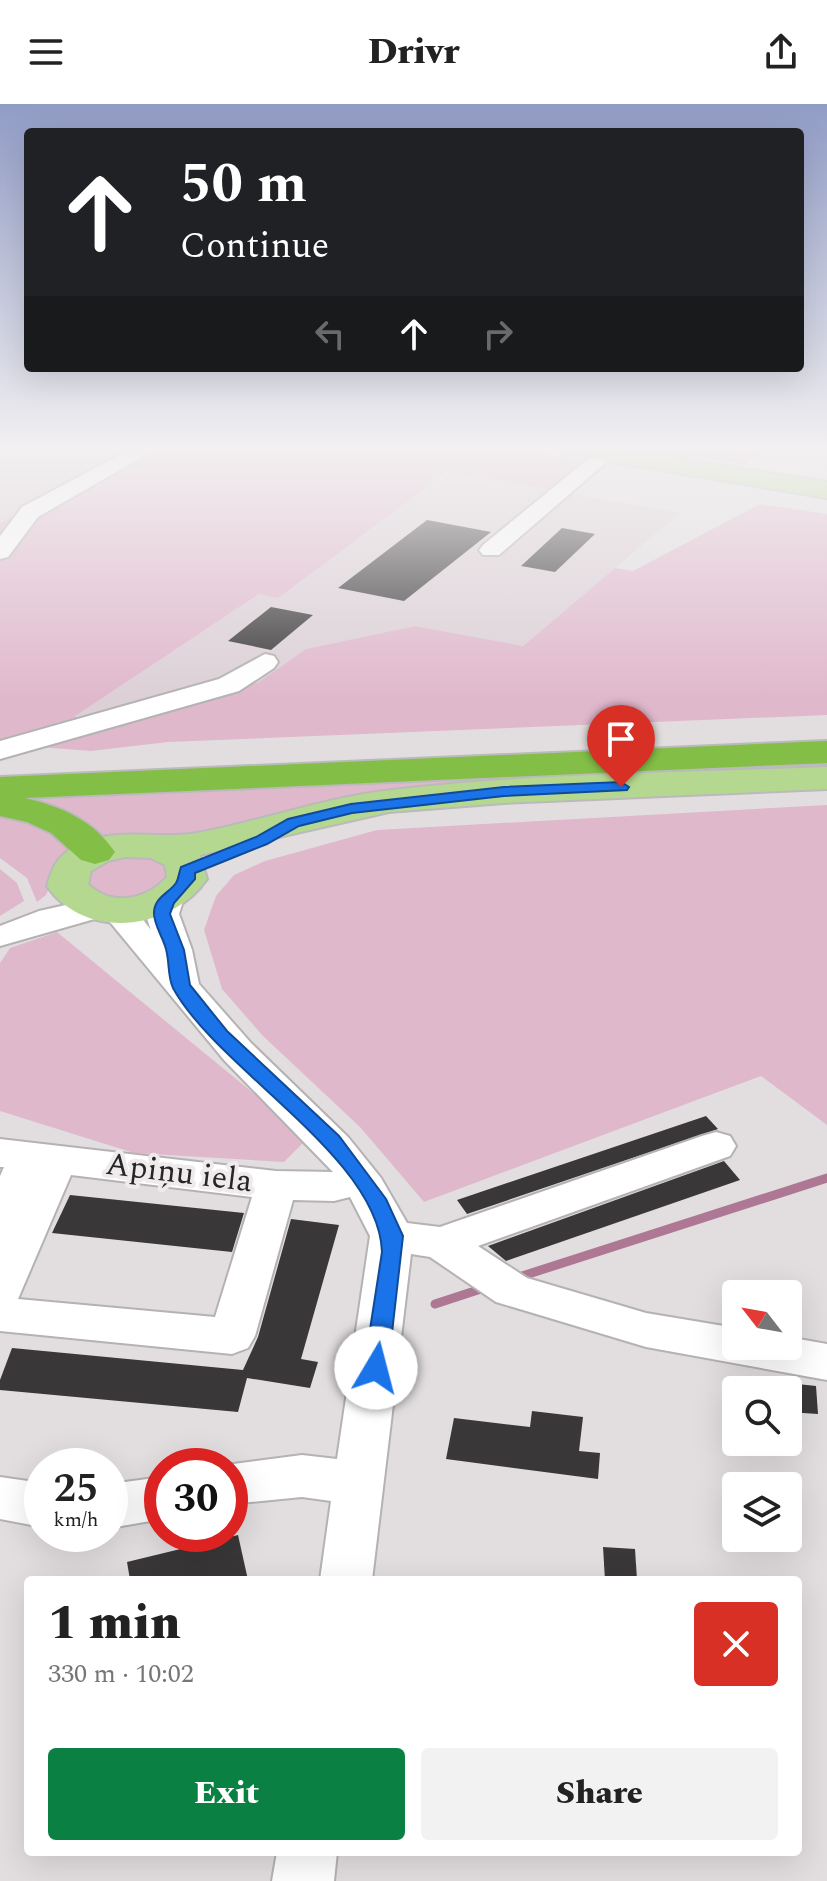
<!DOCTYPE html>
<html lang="en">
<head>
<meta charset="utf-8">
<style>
  :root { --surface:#fff; --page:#f2f2f2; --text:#222; --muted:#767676; --accent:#0b8043 }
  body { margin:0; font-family:Spectral,serif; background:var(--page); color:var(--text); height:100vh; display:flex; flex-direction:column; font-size:30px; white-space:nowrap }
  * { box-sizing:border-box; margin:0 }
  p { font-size:26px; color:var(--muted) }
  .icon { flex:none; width:44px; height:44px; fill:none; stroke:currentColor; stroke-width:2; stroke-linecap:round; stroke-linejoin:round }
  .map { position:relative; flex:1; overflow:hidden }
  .details { position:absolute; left:24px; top:1472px; width:778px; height:280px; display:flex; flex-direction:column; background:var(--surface); border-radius:8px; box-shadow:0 8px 32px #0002 }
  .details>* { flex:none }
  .banner { position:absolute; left:24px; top:24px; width:780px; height:244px; border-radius:8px; box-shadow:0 8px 32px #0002; background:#202124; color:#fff; overflow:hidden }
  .needle { width:52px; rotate:301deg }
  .tools { position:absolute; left:722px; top:1176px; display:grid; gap:16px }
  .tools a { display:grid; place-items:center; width:80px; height:80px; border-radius:8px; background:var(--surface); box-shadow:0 8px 32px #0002; font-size:40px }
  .speed { position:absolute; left:24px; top:1344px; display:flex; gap:16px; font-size:40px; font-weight:700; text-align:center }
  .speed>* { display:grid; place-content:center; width:104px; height:104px; border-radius:50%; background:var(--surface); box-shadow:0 8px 32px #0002; line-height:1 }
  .speed small { font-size:20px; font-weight:400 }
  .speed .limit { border:12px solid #d22; background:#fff; color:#111 }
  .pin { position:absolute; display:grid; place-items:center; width:68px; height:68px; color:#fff; margin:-82px -34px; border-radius:50% 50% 50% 0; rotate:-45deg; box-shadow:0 0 8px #0007 }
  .pin .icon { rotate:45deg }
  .me { position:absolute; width:88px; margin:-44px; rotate:8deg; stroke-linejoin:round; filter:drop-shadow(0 0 6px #0008) }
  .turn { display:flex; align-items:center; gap:28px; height:168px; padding:0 24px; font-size:36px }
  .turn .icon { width:104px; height:104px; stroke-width:2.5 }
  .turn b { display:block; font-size:56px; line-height:68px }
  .lanes { display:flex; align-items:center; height:76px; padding:0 24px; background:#0003; justify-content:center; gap:40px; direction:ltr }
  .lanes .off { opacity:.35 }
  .round { display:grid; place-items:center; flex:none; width:84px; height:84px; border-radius:8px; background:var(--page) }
  .headline { display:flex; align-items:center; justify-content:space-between; height:136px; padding:0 24px }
  h1 { font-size:48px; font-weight:800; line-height:60px }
  .action { display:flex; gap:16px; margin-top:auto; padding:16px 24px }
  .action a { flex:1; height:92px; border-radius:8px; background:var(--accent); color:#fff; font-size:32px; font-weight:800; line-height:92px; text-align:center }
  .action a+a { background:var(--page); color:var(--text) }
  header { display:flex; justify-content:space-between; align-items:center; height:104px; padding:0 24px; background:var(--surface); font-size:36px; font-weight:800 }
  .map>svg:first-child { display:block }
  .built { fill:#dcd0d6 }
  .green { fill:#e0b8cc }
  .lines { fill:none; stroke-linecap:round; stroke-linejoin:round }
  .stream-far1 { stroke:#ae7794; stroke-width:5 }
  .stream { stroke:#ae7794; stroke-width:9 }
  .building { fill:#3a3738 }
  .minor-casing { stroke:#b5b2b3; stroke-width:4 }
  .major-casing { stroke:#bababa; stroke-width:4 }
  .highway-casing { stroke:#bababa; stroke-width:4 }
  .minor { fill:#fff; fill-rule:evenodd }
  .major { fill:#b5d890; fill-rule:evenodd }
  .highway { fill:#83be46; fill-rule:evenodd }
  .route { fill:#1a73e8; stroke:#114b97; stroke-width:2 }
  .labels { text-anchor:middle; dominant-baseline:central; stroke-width:8; stroke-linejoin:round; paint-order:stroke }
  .street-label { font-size:32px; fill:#272626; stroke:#efebed }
</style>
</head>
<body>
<header><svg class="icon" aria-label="menu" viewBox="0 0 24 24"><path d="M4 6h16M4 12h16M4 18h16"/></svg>Drivr<svg class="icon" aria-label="share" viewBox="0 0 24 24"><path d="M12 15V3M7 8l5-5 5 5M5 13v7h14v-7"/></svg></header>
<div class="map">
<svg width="827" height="1777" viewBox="0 0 827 1777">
  <rect width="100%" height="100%" fill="#e2dee0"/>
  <g class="built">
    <polygon points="0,345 136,345 0,419"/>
    <polygon points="448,368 680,409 523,542 415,522 306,545 259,578 88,626 74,612 259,490 278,493"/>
  </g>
  <g class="green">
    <polygon points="137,345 509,345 586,357 551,386 447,368 278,494 259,490 75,612 88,626 259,578 306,545 415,522 523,542 615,464 633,467 760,400 827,410 827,611 168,638 91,647 39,643 0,651 0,419"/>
    <polygon points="643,345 764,345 746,361"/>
    <polygon points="827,659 827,669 411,688 199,733 108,734 76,713 23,696"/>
    <polygon points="827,701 827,1021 761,972 424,1098 360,1023 263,932 222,885 204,826 216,792 234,771 265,757 377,726"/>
    <polygon points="0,710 43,721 69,741 46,791 37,798 27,774 0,754"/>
    <path d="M121 752C138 752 154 751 166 765V778C142 799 118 797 89 788L85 770 99 759Z"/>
    <polygon points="0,765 17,779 24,797 0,812"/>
    <polygon points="57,828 308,1034 284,1058 134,1049 0,1007 0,859 10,844"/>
  </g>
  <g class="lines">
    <polyline class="stream-far1" points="622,345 701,358"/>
    <g class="stream">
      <polyline points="516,1174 827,1074"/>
      <polyline points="435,1200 487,1183"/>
    </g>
  </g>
  <g class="building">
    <polygon points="427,416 491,428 404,497 338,484"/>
    <polygon points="562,424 595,430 555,468 521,462"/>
    <polygon points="271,503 313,511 271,546 228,537"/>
    <polygon points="706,1012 718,1025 467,1110 457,1096"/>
    <polygon points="724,1057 740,1076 506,1157 488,1142"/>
    <polygon points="70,1091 244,1109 232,1148 52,1129"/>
    <polygon points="291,1115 339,1121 301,1255 318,1258 310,1284 247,1274 238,1308 0,1286 0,1276 12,1244 243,1266 258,1233"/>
    <polygon points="788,1279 816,1282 818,1310 788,1308"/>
    <polygon points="532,1307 583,1313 579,1347 600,1349 598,1375 446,1355 454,1314 530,1323"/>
    <polygon points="238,1431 248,1476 130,1476 127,1458"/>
    <polygon points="603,1443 635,1445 637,1476 605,1476"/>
  </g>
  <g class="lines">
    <g class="minor-casing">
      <g id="minor">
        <polygon points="131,345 156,345 38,413 8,453 0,455 0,432 22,403"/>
        <polygon points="599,346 610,345 616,350 499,451 483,451 479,446 483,441"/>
        <polygon points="265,550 274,552 278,558 274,564 239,587 0,655 0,637 219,575"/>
        <path d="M166 787 178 790 183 797 179 810 192 846 199 880 251 939 348 1033 381 1074 407 1119 440 1123 702 1032 716 1028 730 1032 736 1042 730 1052 478 1142 527 1174 646 1209 736 1224V1242H788V1233L827 1240V1276L646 1243 496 1198 430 1153 411 1150 372 1476H320L331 1397 302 1393 230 1400V1362H218L302 1351 337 1355 370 1132 350 1093 334 1097 293 1096 255 1232 248 1244 232 1250 0 1227V1072L4 1063H0V1035L276 1067 333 1068 224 956 105 812 0 842V822L39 807 97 794 130 799 151 826C145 811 145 803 154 790ZM71 1071 252 1093 215 1213 18 1195Z"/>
        <polygon points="0,1373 42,1379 42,1423 0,1415"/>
        <polygon points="162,1373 162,1415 110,1424 110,1380"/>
        <polygon points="277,1748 337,1748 334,1777 272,1777"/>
      </g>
    </g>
    <g class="major-casing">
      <g id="major">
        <polygon points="562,345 619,345 827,378 827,394 574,352 565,350"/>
        <path d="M827 663V685L504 699 389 708 200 751 207 775C171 827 85 837 47 782 53 761 58 751 78 741 116 722 158 736 197 729 262 717 326 693 392 686 536 669 682 669 827 663ZM125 753 151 754 165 761 167 773C146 796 111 803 88 780L91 767 108 757Z"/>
      </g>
    </g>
    <g class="highway-casing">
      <path id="highway" d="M827 637V659L25 694C62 703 93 716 115 748L109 756 95 760 81 756 51 729 27 718 0 712V673Z"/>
    </g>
    <use href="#minor" class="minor"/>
    <use href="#major" class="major"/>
    <use href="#highway" class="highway"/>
  </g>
  <linearGradient id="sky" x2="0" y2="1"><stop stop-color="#919cc6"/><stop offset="0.58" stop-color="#f2f0f1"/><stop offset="1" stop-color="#f2f0f1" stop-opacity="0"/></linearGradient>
  <rect width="827" height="594" fill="url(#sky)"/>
  <path class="route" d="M621 678 629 683 627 686 504 692 352 709 299 722 267 740 195 769V775L174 799 170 810 184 846 190 881 227 927 339 1032 386 1095 403 1132 388 1264 384 1270H367L364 1264 382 1148C379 1053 217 965 173 884 167 872 170 855 165 842 162 832 153 818 154 808 155 793 168 790 176 779 179 774 179 768 181 763L256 733 288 715 351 700 504 683Z"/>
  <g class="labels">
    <g class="street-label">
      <text transform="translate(179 1069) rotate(7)">Apiņu iela</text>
    </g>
  </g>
</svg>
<div class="tools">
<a><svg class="needle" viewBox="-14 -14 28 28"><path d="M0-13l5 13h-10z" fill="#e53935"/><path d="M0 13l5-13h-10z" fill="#767676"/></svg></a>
<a><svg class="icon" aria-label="search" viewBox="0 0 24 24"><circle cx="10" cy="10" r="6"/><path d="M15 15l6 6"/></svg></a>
<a><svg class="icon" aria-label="layers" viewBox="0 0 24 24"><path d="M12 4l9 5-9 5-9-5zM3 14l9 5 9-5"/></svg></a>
</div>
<div class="speed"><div>25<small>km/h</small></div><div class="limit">30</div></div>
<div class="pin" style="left:621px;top:683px;background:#d93025"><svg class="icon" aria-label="arrive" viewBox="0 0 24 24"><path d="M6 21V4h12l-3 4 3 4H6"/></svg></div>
<svg class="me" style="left:376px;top:1264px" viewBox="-20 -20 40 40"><circle r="19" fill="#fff"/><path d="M0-13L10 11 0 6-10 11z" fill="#1a73e8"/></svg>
<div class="banner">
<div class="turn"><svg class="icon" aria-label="ahead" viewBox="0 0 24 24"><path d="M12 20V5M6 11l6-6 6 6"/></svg><div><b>50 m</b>Continue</div></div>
<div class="lanes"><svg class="icon off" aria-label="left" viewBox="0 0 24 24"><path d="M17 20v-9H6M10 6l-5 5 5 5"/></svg><svg class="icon" aria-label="ahead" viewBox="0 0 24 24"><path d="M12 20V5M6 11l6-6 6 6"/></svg><svg class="icon off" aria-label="right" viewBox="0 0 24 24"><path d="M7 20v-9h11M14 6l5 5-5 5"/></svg></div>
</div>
<section class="details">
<div class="headline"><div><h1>1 min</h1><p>330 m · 10:02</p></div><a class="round" style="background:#d93025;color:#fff"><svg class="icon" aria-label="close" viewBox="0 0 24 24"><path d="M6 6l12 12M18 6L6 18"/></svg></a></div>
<div class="action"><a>Exit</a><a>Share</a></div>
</section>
</div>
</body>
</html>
